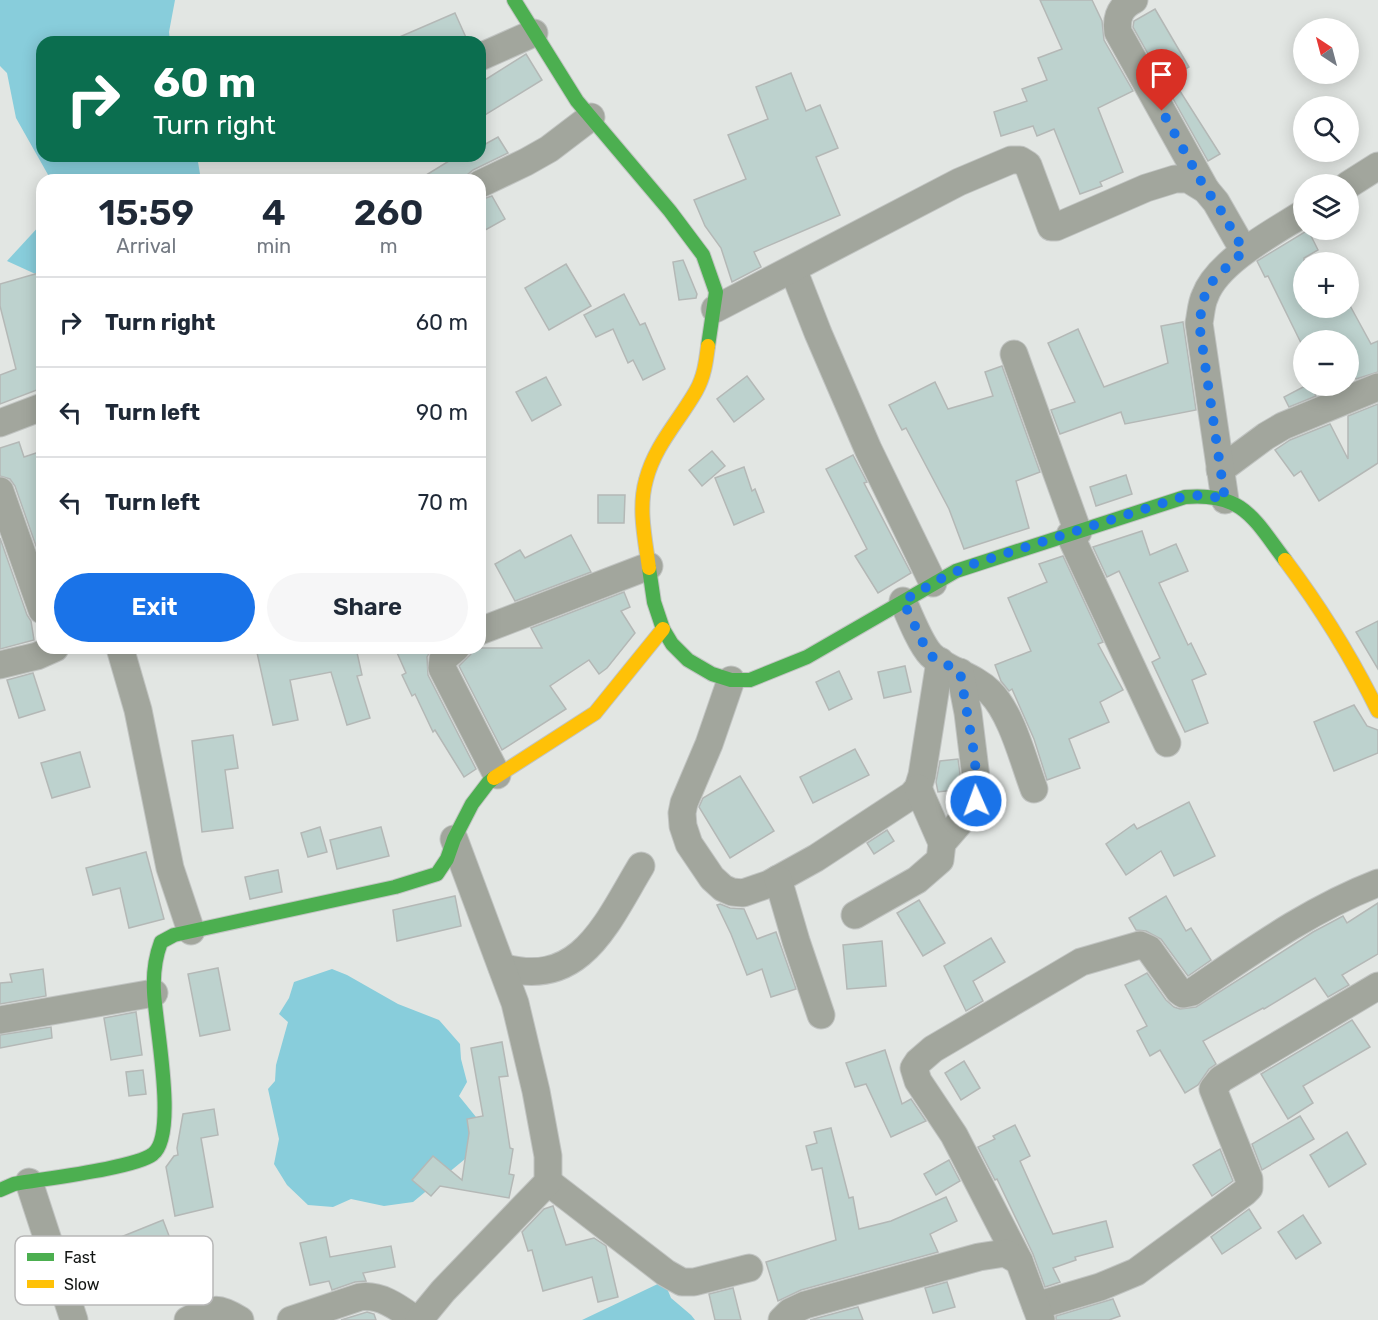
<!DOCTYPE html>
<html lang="en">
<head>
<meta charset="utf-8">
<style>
  :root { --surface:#fff; --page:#f6f6f7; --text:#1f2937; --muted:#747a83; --line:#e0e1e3; --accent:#1a73e8 }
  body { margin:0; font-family:Rubik,sans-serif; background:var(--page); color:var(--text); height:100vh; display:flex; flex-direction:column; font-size:22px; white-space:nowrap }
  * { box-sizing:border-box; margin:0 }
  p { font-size:20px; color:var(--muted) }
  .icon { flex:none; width:33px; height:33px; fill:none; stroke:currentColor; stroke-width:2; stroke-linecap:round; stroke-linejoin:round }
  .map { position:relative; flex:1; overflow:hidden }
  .panel { position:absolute; left:36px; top:174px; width:450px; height:480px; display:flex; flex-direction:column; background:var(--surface); border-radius:18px; box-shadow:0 3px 15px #0003 }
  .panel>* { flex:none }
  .top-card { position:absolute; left:36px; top:36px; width:450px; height:126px; border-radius:18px; box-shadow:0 3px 15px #0003; background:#0b6e4f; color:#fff; overflow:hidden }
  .needle { width:39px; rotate:324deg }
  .tools { position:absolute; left:1293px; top:18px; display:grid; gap:12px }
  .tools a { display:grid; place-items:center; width:66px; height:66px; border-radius:50%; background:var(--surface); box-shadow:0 3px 15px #0003; font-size:30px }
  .pin { position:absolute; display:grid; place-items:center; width:51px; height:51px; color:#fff; margin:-62px -26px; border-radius:50% 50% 50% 0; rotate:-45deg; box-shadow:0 0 6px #0007 }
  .pin .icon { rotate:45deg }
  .me { position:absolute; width:66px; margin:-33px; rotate:358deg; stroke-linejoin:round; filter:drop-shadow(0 0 4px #0008) }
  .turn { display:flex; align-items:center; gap:21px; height:126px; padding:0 18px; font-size:27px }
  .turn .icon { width:78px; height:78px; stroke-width:2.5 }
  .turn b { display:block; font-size:42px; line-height:51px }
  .eta { display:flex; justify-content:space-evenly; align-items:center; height:102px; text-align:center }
  .eta b { font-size:36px; font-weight:600; line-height:42px }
  .button { display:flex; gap:12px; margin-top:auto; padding:12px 18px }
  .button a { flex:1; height:69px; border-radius:36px; background:var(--accent); color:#fff; font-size:24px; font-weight:600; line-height:69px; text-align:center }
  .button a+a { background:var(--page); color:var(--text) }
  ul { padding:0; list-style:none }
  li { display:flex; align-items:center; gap:18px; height:90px; padding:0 18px; border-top:2px solid var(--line) }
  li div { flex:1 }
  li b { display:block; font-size:22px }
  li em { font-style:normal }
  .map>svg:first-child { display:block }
  .water { fill:#88cddb }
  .building { fill:#bdd2ce; stroke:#b4b8b6; stroke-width:1.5 }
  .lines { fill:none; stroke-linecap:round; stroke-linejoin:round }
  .street-casing { stroke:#c1c4c2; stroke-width:29 }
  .fast-casing { stroke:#c1c4c2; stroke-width:16 }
  .slow-casing { stroke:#c1c4c2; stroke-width:16 }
  .street { stroke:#a2a69d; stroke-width:27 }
  .fast { stroke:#4caf50; stroke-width:14 }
  .slow { stroke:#ffc107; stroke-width:14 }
  .route { stroke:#1a73e8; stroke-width:10; stroke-dasharray:0 18 }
  .key { fill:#fff; stroke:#b8b8b8; stroke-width:1.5 }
  .key-label { font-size:16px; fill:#111412 }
</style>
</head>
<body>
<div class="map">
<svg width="1378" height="1320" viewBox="0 0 1378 1320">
  <rect width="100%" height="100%" fill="#e2e6e3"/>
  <g class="water">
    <polygon points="0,0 175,0 169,32 170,42 42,42 42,156 197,156 201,180 51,180 16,118 7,73 0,66"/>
    <polygon points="42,223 42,277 7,261"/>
    <polygon points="332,969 347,975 398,1004 439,1020 460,1044 461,1059 467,1082 459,1096 476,1117 465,1159 413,1202 384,1206 351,1199 333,1207 308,1205 287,1185 274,1164 279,1139 268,1089 275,1081 276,1065 288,1022 279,1014 289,998 294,982"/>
    <polygon points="664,1281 671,1298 691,1315 695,1320 582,1320"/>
  </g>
  <g class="building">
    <polygon points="1040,0 1092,0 1102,21 1104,40 1133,91 1098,108 1123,172 1100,182 1102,186 1080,194 1054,129 1037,136 1033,126 1001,136 994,112 1027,101 1022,89 1047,80 1038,58 1062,49"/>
    <polygon points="1155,9 1189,67 1171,77 1220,154 1208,161 1133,27 1134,21"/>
    <polygon points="455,13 468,42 388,42"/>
    <polygon points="526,54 542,80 480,118 480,83"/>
    <polygon points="791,73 806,111 820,105 838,148 816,157 840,215 754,252 761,267 732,282 721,248 705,226 694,200 746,179 728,135 768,119 756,87"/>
    <polygon points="498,137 508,153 473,170 467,175 465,180 418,180 457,156 480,156 480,147"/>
    <polygon points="492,196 505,219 480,233 480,200"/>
    <polygon points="1308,230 1318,250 1304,258 1304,308 1348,308 1348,302 1371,344 1378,341 1378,372 1356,379 1348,364 1348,340 1304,340 1304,349 1268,276 1265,277 1257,261"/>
    <polygon points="683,260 697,294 696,298 679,300 673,262"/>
    <polygon points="566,264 591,306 549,330 525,288"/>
    <polygon points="42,272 42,388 0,404 0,375 16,369 0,306 0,284"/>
    <polygon points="624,294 640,325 645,323 665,369 643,380 633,360 628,363 613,329 596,337 584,315"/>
    <polygon points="1183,322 1196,410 1125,424 1121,412 1060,434 1051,410 1075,402 1048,343 1078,329 1104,387 1168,363 1161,326"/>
    <polygon points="1002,366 1040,472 1016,481 1029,528 964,549 949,509 906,428 902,430 889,405 935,382 948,409 993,396 985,372"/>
    <polygon points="747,376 764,399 734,422 717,399"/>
    <polygon points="546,377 561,405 532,421 516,392"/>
    <polygon points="1305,386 1311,386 1316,396 1289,407 1284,397"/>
    <polygon points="1378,404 1378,463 1319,501 1301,471 1294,476 1275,450 1290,440 1330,424 1348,459 1348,416"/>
    <polygon points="19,442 24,457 42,451 42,563 15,486 10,479 0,476 0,448"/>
    <polygon points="712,451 725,466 702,486 689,470"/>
    <polygon points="853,455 867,482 864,483 911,573 878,593 855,556 867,549 826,469"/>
    <polygon points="744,467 752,491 755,489 764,512 734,525 715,478"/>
    <polygon points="1126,475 1132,494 1096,506 1090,487"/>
    <polygon points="598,495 625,495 624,523 598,523"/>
    <polygon points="1142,531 1150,555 1176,544 1188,571 1159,583 1188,645 1191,643 1206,674 1192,680 1208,723 1185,732 1152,662 1160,658 1119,571 1107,577 1093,547"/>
    <polygon points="571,535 591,572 515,601 495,564 520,550 525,558"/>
    <polygon points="0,538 27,615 31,621 34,640 0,649"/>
    <polygon points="1063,556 1103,642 1098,644 1123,690 1100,702 1109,722 1069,739 1080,768 1047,780 1034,739 1012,689 1009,691 1001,681 995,665 1031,651 1008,598 1047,582 1039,564"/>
    <polygon points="624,592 630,607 621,611 635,633 607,668 599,674 589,660 550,686 566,709 502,750 459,666 471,654 471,648 542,648 531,628"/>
    <polygon points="1378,621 1378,669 1356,632"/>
    <polygon points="256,648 279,648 280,652 301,648 356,648 362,675 357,676 370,718 347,725 331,672 290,680 298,720 273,725"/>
    <polygon points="395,648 432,648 427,657 428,675 476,769 464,777 435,730 433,732 415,694 412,696 402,675 406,673"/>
    <polygon points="905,666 911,692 884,698 878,672"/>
    <polygon points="839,671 852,699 829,710 816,682"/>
    <polygon points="33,673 45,710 19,718 7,680"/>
    <polygon points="1354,705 1367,726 1378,730 1378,753 1334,771 1314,722"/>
    <polygon points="233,735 238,768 225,770 233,828 202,832 192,741"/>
    <polygon points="855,749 869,775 813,803 800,777"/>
    <polygon points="80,752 90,787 52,798 41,763"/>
    <polygon points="958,759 962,789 938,792 936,782 940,761"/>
    <polygon points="740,776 774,831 730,858 699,807 703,798"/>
    <polygon points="1189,802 1215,856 1174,876 1161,851 1126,875 1106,844 1134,824 1137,829"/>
    <polygon points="320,827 327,852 308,857 301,833"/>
    <polygon points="381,827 389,856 337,869 330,840"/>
    <polygon points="887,830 894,841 874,854 867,843"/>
    <polygon points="146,852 164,919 129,928 120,888 93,895 86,868"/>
    <polygon points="278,870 282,892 250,899 245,877"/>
    <polygon points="455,896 461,926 397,941 393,910"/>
    <polygon points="1166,896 1186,931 1191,928 1211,960 1188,976 1161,939 1146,931 1136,930 1129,918"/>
    <polygon points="919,900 945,943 923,956 897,913"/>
    <polygon points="1378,903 1378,954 1342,975 1349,985 1328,997 1315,978 1264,1009 1263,1008 1203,1041 1216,1064 1209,1069 1198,1085 1185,1093 1160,1050 1150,1056 1137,1031 1147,1026 1125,985 1147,973 1166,1000 1174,1007 1180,1009 1196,1007 1313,932 1343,916 1347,923"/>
    <polygon points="720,904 730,908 744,909 757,939 776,932 796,989 771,997 762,969 747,975 731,934 717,905"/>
    <polygon points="991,938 1005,962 973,981 983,1001 966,1011 944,966"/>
    <polygon points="882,941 886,986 847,989 843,945"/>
    <polygon points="218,968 230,1030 200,1036 188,974"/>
    <polygon points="43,969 46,996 0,1004 0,983 12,982 10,974"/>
    <polygon points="136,1012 142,1055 111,1060 104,1018"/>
    <polygon points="1352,1020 1370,1047 1303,1086 1313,1103 1288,1119 1261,1074"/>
    <polygon points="51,1027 52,1038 0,1048 0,1035"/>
    <polygon points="502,1042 508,1076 499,1077 510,1148 513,1149 509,1174 514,1175 509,1198 440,1186 431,1196 412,1180 433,1156 462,1180 469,1133 467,1119 483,1116 471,1048"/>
    <polygon points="885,1050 902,1104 911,1099 926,1121 891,1137 866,1084 855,1087 846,1063"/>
    <polygon points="964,1061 980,1088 961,1100 945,1073"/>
    <polygon points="143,1070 146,1094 129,1096 126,1072"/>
    <polygon points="214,1109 218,1135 201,1138 213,1207 175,1216 166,1167 174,1156 178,1155 177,1148 183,1114"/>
    <polygon points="1300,1116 1314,1139 1262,1170 1252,1144"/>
    <polygon points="1015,1125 1030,1156 1020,1161 1053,1234 1106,1221 1113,1247 1075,1257 1076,1260 1053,1268 1060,1282 1045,1287 1033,1254 997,1179 995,1180 978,1147 995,1139 993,1136"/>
    <polygon points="831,1128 849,1198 853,1197 859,1229 891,1221 946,1197 957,1221 930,1234 938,1252 801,1290 778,1301 766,1262 836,1240 822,1168 812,1170 806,1146 817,1143 814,1132"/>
    <polygon points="1347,1132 1366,1164 1329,1187 1310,1155"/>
    <polygon points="1220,1149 1233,1181 1212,1196 1193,1165"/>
    <polygon points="949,1160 960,1181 936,1195 924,1174"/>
    <polygon points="553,1206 566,1245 594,1238 606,1246 618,1297 598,1302 592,1277 543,1291 532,1250 528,1251 522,1232 544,1209"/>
    <polygon points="1249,1209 1261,1228 1222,1254 1211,1237"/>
    <polygon points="1303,1215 1321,1243 1296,1259 1278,1232"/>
    <polygon points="163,1220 171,1241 130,1258 121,1237"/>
    <polygon points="326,1237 330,1257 391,1246 395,1267 363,1273 366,1281 355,1282 332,1290 329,1281 310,1285 300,1243"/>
    <polygon points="947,1282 955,1307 933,1313 925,1288"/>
    <polygon points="733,1288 741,1320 715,1320 709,1294"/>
    <polygon points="1113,1299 1120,1316 1109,1320 1056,1320 1056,1316"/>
    <polygon points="858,1307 863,1320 810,1320"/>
    <polygon points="367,1312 374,1314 376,1320 341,1320"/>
  </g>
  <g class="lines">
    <g class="street-casing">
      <g id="street">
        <path d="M1134 0C1120 7 1116 18 1118 32L1206 190"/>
        <polyline points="480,57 534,33"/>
        <polyline points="480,184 526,162 549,149 591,117"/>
        <polyline points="1348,185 1378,166"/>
        <polyline points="793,269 818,333 868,449 933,583"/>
        <polyline points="715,309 959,182 1011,160 1020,160 1028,165 1051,227 1056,227 1146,188 1175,179 1188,179 1206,190 1216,202 1244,251"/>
        <polyline points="1014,354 1078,532"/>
        <polyline points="0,423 42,407"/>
        <polyline points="1220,470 1266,436 1283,426 1378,387"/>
        <polyline points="0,491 42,610"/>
        <path d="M1225 500 1199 323C1201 314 1201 304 1205 296 1217 262 1274 232 1304 213"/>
        <polyline points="1070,535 1167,743"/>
        <path d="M903 601C909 615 921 645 931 655 947 671 973 675 990 692 1012 714 1023 760 1034 789"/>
        <polyline points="480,631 649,566"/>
        <polyline points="120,648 138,710 170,868 191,931"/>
        <polyline points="456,648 443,659 442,668 497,775"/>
        <polyline points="0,665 37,656 55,648"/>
        <polyline points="731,680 709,744 684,803 682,813 683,826 689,844 712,878 723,888 732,892 743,893 769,884 816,858 912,795 918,788 922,775 940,661"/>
        <polyline points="942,843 974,806 978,794 968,713 960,672"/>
        <polyline points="778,879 796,941 821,1015"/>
        <polyline points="855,915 917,880 940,860 942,843 918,788"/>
        <path d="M502 967C581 990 607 922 641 866"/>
        <polyline points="0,1020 154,993"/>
        <polyline points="29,1182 74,1320"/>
        <polyline points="548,1182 666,1273 682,1282 694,1282 749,1268"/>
        <path d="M1019 1261 954 1135 918 1081 914 1068 918 1062 933 1049 1081 962 1140 945 1149 949 1179 991 1183 994 1192 992C1251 952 1310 909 1378 883"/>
        <polyline points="1036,1306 1100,1287 1136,1272 1245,1192 1249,1188 1249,1179 1213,1089 1221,1079 1378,986"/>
        <path d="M188 1320C213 1309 216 1305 240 1320"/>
        <path d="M291 1320 360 1297C381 1294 399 1308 416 1320"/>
        <polyline points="419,1320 443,1291 548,1182 548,1156 536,1091 515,1003 454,839"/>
        <polyline points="782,1320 790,1312 805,1305 979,1257 1005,1253 1019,1261 1041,1320"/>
      </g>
    </g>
    <g class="fast-casing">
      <g id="fast">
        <polyline points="514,0 577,101 670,211 703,255 716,292 708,346"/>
        <path d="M649 568 654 602 663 629 672 644 688 660 712 674 731 680H750L807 657 956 571 1185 497C1243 492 1254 519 1285 560"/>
        <path d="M0 1190 14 1184C41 1179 136 1168 153 1154 178 1135 155 1023 154 992 153 974 155 958 161 942L174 935 395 887 437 874 447 859 454 839 472 804 488 783 494 778"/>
      </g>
    </g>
    <g class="slow-casing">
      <g id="slow">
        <path d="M1285 560C1321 608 1352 658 1378 711"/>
        <path d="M649 568C645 539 638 508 646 480 655 445 679 421 696 391 704 377 706 362 708 346"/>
        <polyline points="494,778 595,713 663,629"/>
      </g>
    </g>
    <use href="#street" class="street"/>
    <use href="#fast" class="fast"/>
    <use href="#slow" class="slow"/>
  </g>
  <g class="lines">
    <polyline class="route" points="976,801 978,794 974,753 960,672 931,656 926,649 903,601 942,578 973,564 1185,496 1207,495 1225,500 1199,323 1205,294 1214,279 1244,251 1216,202 1206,190 1162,111"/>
  </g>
  <rect x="15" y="1236" width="198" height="69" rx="9" class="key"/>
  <rect x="27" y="1253" width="27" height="8" fill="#4caf50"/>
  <rect x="27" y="1280" width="27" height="8" fill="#ffc107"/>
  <g class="key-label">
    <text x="64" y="1263">Fast</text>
    <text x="64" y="1290">Slow</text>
  </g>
</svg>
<div class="tools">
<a><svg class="needle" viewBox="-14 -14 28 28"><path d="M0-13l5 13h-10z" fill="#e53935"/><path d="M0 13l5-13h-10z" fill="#747a83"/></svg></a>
<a><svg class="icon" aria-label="search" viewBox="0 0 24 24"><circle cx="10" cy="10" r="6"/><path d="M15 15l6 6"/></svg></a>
<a><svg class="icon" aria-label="layers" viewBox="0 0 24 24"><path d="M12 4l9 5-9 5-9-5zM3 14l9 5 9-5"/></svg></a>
<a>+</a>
<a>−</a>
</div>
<div class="pin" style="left:1162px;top:111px;background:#d93025"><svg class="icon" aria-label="arrive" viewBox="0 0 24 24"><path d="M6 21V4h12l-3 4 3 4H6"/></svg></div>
<svg class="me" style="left:976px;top:801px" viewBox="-20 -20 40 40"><circle r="17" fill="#1a73e8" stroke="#fff" stroke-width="3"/><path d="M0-11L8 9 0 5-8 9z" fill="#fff"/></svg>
<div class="top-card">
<div class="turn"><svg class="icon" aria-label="right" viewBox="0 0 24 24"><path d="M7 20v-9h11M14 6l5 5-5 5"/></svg><div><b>60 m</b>Turn right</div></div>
</div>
<section class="panel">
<div class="eta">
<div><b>15:59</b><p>Arrival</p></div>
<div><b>4</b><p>min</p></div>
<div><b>260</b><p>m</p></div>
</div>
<ul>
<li><svg class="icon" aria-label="right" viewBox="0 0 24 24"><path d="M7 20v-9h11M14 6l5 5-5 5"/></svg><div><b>Turn right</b></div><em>60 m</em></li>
<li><svg class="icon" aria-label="left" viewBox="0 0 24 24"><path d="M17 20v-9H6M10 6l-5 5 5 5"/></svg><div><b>Turn left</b></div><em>90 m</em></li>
<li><svg class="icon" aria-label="left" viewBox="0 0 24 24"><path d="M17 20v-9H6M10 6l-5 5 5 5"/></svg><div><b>Turn left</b></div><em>70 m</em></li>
</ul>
<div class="button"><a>Exit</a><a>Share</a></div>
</section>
</div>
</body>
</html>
